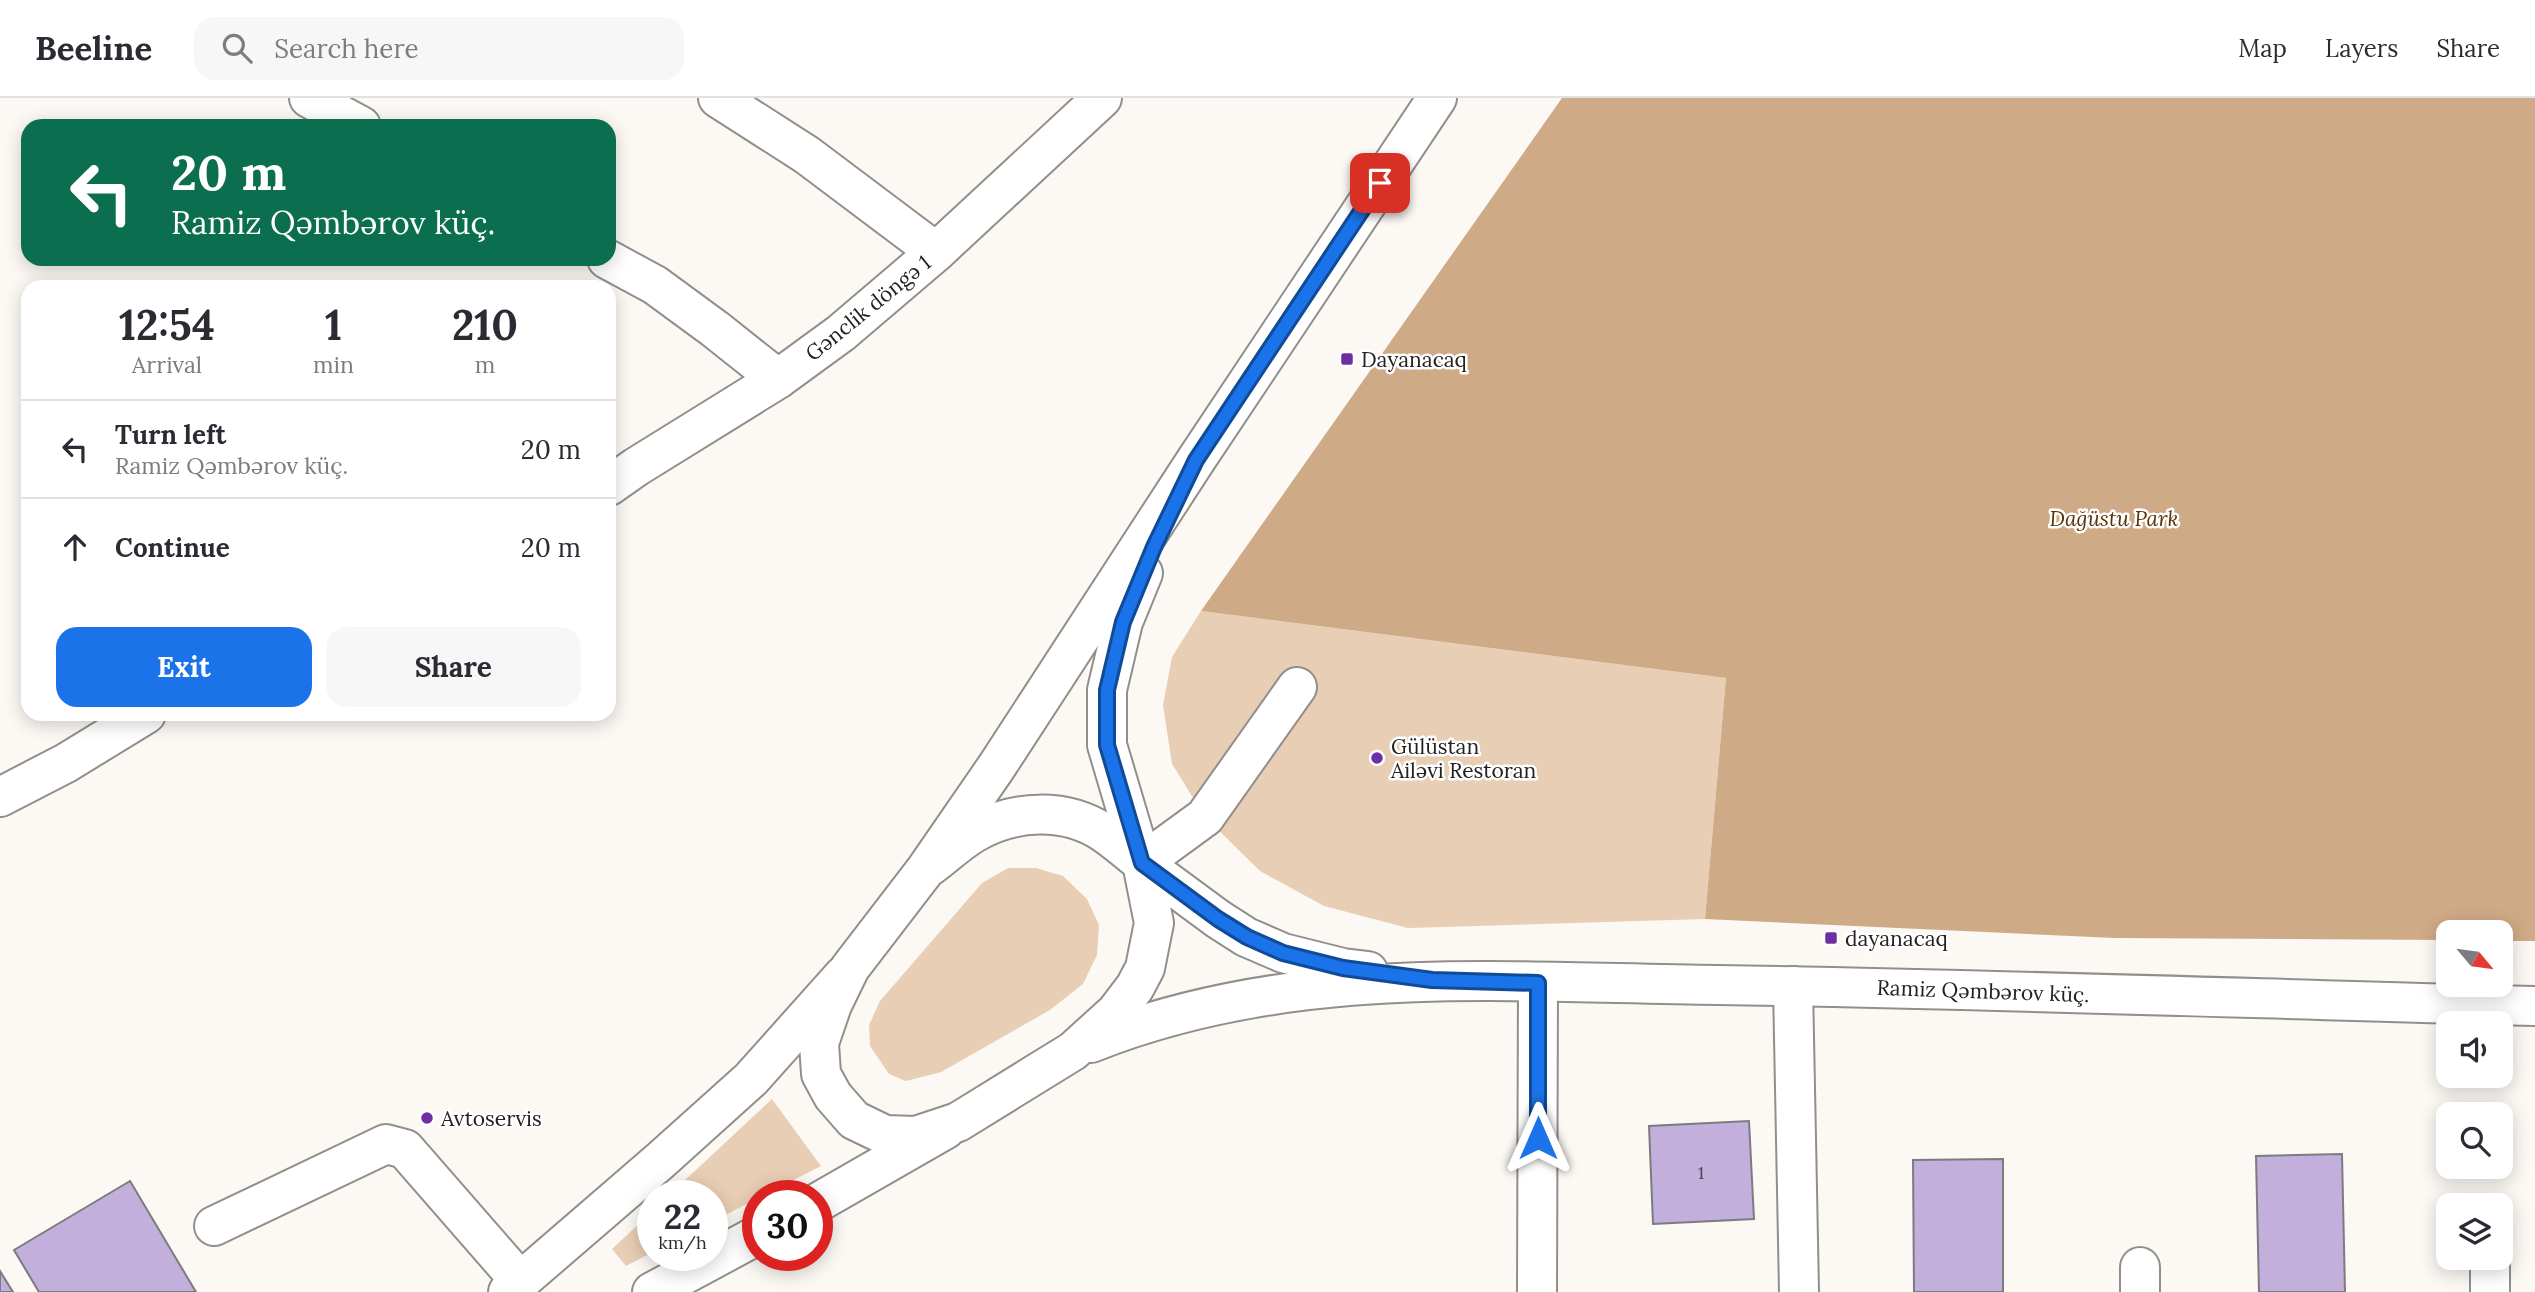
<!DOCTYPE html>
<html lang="en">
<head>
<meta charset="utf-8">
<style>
  :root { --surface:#fff; --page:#f7f7f7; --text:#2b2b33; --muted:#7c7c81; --line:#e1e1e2; --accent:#1a73e8 }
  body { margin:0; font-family:Lora,serif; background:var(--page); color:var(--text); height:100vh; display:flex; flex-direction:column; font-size:26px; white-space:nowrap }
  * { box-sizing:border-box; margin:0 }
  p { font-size:23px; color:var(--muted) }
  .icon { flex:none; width:38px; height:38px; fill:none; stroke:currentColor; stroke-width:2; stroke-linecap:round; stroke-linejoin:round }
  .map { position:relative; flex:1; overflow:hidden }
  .side { position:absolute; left:21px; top:182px; width:595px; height:441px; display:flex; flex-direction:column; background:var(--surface); border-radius:21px; box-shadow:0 4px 18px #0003 }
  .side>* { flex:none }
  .top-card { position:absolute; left:21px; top:21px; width:595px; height:147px; border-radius:21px; box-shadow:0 4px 18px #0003; background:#0b6e4f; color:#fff; overflow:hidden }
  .needle { width:46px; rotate:119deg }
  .fabs { position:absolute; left:2436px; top:822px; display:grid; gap:14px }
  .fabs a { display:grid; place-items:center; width:77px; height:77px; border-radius:14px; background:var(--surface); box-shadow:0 4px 18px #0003; font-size:35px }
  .speed { position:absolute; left:637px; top:1082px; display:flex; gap:14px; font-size:35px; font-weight:700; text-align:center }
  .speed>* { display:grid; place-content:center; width:91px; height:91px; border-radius:50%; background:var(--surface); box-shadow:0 4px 18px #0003; line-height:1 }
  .speed small { font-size:18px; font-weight:400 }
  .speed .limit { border:10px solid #d22; background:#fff; color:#111 }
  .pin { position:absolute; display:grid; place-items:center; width:60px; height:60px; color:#fff; margin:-30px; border-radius:14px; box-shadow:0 4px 10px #0006 }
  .me { position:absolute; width:77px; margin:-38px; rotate:0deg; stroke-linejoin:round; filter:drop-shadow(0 0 5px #0008) }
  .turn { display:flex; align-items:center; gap:24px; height:147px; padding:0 35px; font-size:32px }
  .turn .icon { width:91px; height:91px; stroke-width:2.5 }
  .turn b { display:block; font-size:49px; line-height:60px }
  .eta { display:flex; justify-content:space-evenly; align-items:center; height:119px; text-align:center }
  .eta b { font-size:42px; font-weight:700; line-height:49px }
  .primary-button { display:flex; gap:14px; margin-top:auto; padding:14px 35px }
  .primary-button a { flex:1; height:80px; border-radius:21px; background:var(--accent); color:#fff; font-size:28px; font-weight:700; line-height:80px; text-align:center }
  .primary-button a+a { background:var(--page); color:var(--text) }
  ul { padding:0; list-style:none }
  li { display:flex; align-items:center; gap:21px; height:98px; padding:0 35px; border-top:2px solid var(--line) }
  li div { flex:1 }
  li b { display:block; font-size:26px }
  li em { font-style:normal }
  header { display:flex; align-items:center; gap:42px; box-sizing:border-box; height:98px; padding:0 35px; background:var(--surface); border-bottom:2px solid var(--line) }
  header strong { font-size:33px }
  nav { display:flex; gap:38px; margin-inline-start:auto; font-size:24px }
  .search { width:490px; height:63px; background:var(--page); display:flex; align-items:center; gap:18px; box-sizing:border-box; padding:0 24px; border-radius:21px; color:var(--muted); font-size:26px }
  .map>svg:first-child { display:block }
  .green { fill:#e8ceb4 }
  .forest { fill:#cfaa86 }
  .building { fill:#c2afdb; stroke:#7c7b7f; stroke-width:2 }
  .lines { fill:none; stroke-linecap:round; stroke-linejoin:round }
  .minor-casing { stroke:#928f8b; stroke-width:42 }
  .major-casing { stroke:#928f8b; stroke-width:42 }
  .minor { stroke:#fff; stroke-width:38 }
  .major { stroke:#fff; stroke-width:38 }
  .route-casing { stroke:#114b97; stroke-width:18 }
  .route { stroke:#1a73e8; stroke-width:12 }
  .poi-dot { fill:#6f2fa4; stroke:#fff; stroke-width:2.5 }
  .labels { text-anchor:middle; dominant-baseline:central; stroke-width:5; stroke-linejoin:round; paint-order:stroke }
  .number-label { font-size:18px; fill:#4c4550 }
  .street-label { font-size:21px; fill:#242221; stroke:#fff }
  .poi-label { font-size:21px; fill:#242221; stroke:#fff; text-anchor:start }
  .park-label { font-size:21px; font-style:italic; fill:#583406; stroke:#fff }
</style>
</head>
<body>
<header>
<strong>Beeline</strong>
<div class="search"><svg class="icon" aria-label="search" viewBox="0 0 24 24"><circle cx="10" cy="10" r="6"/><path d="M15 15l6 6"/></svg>Search here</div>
<nav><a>Map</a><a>Layers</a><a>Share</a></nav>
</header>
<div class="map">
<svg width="2535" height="1194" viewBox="0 0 2535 1194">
  <rect width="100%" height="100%" fill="#fcf8f4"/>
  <g class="green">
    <polygon points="1201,513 1726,580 1705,821 1408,830 1324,808 1260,773 1205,719 1172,666 1163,607 1172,559"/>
    <polygon points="1008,770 1036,770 1063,778 1087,801 1099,827 1097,857 1083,886 1050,912 941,974 906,983 889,976 870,948 869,927 880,903 982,785"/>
    <polygon points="772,1001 821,1068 764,1097 758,1097 758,1100 712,1124 712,1097 669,1097"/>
    <polygon points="653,1113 653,1154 626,1168 612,1151"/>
  </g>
  <polygon class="forest" points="1562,0 2535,0 2535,843 2501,843 2501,835 2448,835 2448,842 2115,840 1705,821 1726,580 1201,513"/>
  <g class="building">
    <polygon points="1749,1023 1754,1121 1653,1126 1649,1028"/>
    <polygon points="2342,1056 2345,1194 2259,1194 2256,1058"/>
    <polygon points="2003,1061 2003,1194 1914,1194 1913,1062"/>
    <polygon points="130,1083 196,1194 39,1194 14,1152"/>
    <polygon points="0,1173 13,1194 0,1194"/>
  </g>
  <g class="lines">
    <g class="minor-casing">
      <g id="minor">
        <polyline points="309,0 361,28"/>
        <polyline points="718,0 807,57 936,154"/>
        <polyline points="607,161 655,187 715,231 778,281"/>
        <polyline points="609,388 636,369 778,281 841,235 936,154 1102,0"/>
        <polyline points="0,699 66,665 146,616"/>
        <polyline points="1142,765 1205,719 1297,589"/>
        <polyline points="1793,888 1799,1194"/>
        <polyline points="817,1105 946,1031"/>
        <polyline points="214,1128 386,1046 405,1051 521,1184"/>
        <polyline points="508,1194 661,1062 751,981 844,877"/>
        <polyline points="652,1194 758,1137"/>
        <polyline points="1537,1194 1538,885"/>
        <polyline points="2140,1194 2140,1169"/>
        <polyline points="2490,1194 2490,1160"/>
      </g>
    </g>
    <g class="major-casing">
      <g id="major">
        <polyline points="1143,475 1123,524 1107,592 1107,647 1142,765 1218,821 1246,839 1283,855 1343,870 1368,873"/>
        <path d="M926 771C942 760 957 745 974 735 1013 712 1065 709 1104 735 1117 744 1130 755 1142 765L1154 825 1145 870 1135 889 1116 914 1073 953 958 1024 916 1038 885 1037 854 1022 833 998 821 976 819 945 832 907 850 870 926 771 997 668 1196 362 1437 0"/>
        <path d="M1091 945C1295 864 1505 885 1718 887 1990 891 2263 901 2535 908"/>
      </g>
    </g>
    <use href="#minor" class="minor"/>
    <use href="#major" class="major"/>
  </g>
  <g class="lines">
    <g class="route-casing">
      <polyline id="route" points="1380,85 1196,362 1154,449 1123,524 1107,592 1107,647 1142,765 1218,821 1247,839 1283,855 1343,870 1432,882 1538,885 1538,1040"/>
    </g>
    <use href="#route" class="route"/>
  </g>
  <g class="poi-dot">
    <rect x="1340" y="254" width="14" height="14" rx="3.5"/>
    <circle cx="1377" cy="660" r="7"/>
    <rect x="1824" y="833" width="14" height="14" rx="3.5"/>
    <circle cx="427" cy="1020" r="7"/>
  </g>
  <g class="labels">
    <g class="number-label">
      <text x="1701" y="1074">1</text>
    </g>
    <g class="street-label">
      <text transform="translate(868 210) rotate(-39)">Gənclik döngə 1</text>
      <text transform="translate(1983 893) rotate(2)">Ramiz Qəmbərov küç.</text>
    </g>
    <g class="poi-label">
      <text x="1361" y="261">Dayanacaq</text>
      <text x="1391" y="648">Gülüstan<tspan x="1391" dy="24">Ailəvi Restoran</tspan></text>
      <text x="1845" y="840">dayanacaq</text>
      <text x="441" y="1020">Avtoservis</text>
    </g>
    <g class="park-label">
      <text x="2114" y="420">Dağüstu Park</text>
    </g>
  </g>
</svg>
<div class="fabs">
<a><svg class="needle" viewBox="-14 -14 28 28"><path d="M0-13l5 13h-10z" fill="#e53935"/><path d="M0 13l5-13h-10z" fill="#7c7c81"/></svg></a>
<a><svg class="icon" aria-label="sound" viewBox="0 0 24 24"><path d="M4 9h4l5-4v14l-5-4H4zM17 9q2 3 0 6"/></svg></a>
<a><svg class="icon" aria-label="search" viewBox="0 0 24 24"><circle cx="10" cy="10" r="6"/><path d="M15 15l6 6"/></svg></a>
<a><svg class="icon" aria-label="layers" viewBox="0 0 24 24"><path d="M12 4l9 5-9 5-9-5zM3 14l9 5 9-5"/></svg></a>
</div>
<div class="speed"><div>22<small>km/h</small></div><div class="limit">30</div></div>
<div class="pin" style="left:1380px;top:85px;background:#d93025"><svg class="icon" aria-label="arrive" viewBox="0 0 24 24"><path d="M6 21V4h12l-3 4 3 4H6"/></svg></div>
<svg class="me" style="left:1538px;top:1040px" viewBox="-20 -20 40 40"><path d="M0-17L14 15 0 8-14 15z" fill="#1a73e8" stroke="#fff" stroke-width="4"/></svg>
<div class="top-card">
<div class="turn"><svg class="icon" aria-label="left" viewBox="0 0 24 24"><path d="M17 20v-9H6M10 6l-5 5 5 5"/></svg><div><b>20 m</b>Ramiz Qəmbərov küç.</div></div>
</div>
<section class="side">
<div class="eta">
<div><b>12:54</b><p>Arrival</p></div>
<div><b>1</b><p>min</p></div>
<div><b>210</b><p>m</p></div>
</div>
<ul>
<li><svg class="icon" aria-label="left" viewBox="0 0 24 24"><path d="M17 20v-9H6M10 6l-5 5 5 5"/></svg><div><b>Turn left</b><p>Ramiz Qəmbərov küç.</p></div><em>20 m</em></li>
<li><svg class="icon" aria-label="ahead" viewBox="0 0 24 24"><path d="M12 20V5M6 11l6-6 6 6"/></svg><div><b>Continue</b></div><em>20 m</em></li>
</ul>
<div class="primary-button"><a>Exit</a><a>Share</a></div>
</section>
</div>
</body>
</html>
